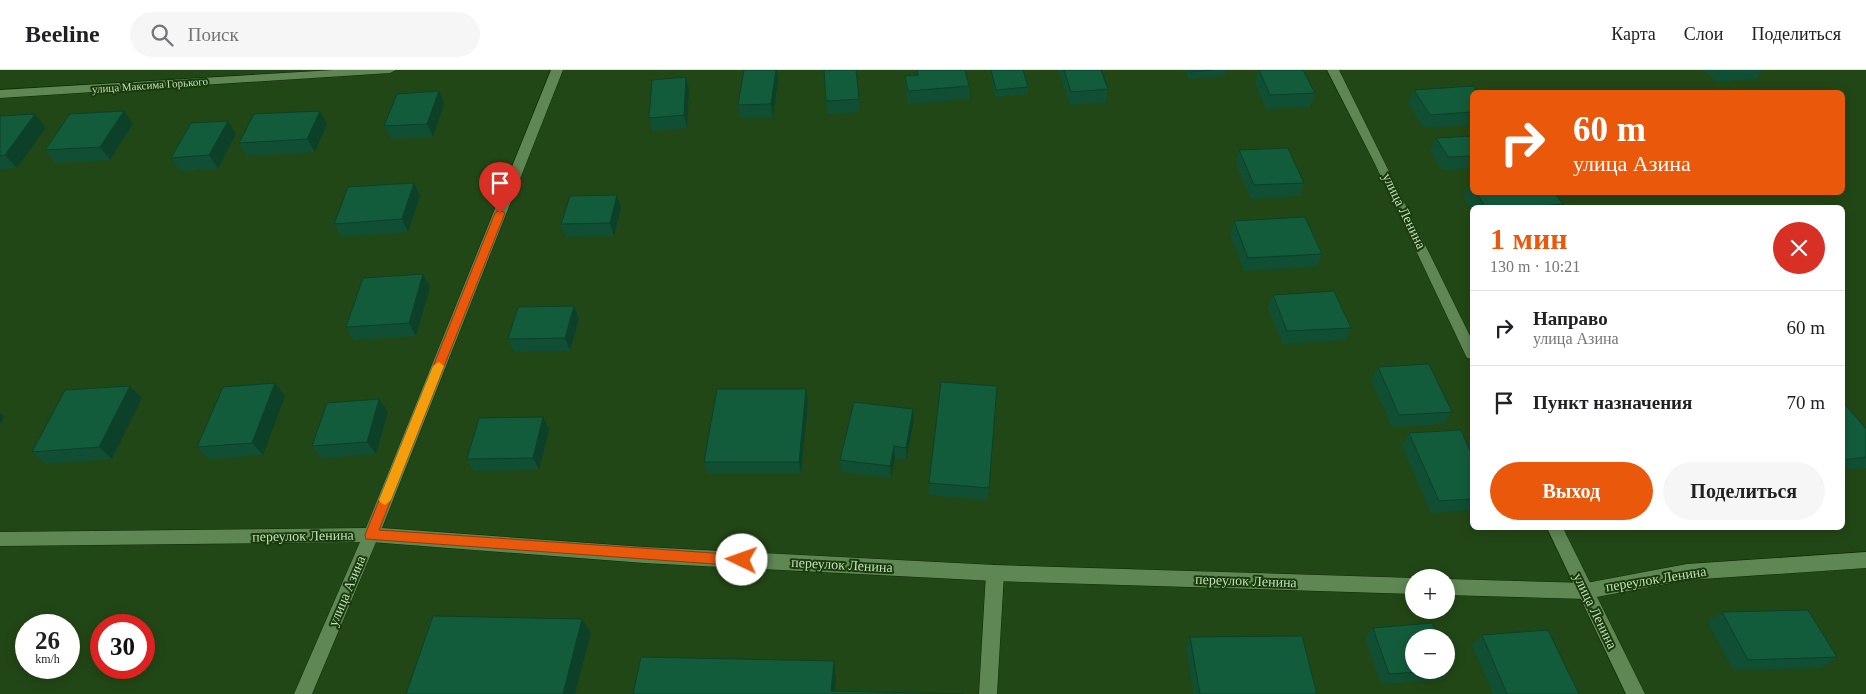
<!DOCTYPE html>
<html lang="ru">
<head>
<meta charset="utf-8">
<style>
  :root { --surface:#fff; --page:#f6f6f6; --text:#202124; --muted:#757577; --line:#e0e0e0; --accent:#ea580c }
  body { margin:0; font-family:Georgia,serif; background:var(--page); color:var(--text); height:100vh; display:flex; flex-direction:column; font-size:19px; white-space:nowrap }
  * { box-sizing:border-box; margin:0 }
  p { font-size:16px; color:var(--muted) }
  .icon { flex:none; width:28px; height:28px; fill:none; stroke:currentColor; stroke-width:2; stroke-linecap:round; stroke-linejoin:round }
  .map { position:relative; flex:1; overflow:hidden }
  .panel { position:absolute; left:1470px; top:135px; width:375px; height:325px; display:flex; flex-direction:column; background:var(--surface); border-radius:8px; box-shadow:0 2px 12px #0003 }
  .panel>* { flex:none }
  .banner { position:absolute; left:1470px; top:20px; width:375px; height:105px; border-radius:8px; box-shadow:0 2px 12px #0003; background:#ea580c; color:#fff; overflow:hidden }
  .controls { position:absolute; left:1405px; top:499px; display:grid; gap:10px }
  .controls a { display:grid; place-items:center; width:50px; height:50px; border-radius:50%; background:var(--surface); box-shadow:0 2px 12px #0003; font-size:25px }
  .speed { position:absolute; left:15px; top:544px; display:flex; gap:10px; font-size:25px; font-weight:700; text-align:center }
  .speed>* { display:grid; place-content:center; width:65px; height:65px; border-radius:50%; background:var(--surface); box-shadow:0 2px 12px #0003; line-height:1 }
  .speed small { font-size:12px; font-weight:400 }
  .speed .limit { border:8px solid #d22; background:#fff; color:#111 }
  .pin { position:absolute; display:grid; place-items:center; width:42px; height:42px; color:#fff; margin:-51px -21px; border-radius:50% 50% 50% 0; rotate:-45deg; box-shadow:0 0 5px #0007 }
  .pin .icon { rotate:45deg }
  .me { position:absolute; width:55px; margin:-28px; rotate:273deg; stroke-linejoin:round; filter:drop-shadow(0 0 4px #0008) }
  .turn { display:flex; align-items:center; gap:18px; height:105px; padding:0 20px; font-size:22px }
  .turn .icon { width:65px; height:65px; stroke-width:2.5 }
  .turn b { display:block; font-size:35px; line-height:42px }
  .round { display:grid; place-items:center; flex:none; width:52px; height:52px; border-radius:26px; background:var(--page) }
  .head { display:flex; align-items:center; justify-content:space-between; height:85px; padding:0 20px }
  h1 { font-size:30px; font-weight:700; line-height:38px; color:var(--accent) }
  .action { display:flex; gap:10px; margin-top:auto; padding:10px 20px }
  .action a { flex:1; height:58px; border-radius:30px; background:var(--accent); color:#fff; font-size:20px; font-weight:700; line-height:58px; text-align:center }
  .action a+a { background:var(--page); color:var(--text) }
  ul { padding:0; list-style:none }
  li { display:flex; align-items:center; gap:15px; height:75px; padding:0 20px; border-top:1px solid var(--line) }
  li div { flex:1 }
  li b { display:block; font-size:19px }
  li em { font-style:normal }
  header { display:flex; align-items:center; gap:30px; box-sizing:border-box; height:70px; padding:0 25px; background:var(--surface); border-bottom:1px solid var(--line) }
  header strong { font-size:24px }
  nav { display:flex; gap:28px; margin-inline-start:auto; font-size:18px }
  .search { width:350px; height:45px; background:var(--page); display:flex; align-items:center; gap:12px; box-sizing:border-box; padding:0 18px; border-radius:28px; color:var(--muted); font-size:19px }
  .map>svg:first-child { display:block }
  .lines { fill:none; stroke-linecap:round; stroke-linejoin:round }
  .lane-casing { stroke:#0f2b06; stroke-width:1 }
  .street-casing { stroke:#0f2b06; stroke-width:1 }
  .secondary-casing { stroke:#0f2b06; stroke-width:1 }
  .lane { fill:#5f8754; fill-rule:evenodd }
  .street { fill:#5f8754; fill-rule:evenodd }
  .secondary { fill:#5f8754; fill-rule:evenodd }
  .wall { fill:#104f33 }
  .shaded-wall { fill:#0d4029 }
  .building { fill:#135c3b; stroke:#0d4029 }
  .route { fill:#ea580c; stroke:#983908 }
  .slow { fill:#f59e0b }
  .labels { text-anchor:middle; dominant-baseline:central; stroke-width:4; stroke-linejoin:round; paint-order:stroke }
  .far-street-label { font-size:11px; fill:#c7ddc1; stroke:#173c0a }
  .street-label { font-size:14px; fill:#c7ddc1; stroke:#173c0a }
</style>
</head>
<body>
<header>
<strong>Beeline</strong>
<div class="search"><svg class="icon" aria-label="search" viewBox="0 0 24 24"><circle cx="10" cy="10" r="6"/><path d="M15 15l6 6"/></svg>Поиск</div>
<nav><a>Карта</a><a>Слои</a><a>Поделиться</a></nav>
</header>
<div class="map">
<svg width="1866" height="624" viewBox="0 0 1866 624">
  <rect width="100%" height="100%" fill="#224716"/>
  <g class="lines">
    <g class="lane-casing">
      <g id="lane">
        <polygon points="371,458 377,460 379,465 312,624 294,624 363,465 365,460"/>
        <polygon points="995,495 1001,498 1004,503 997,624 979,624 986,503 989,498"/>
      </g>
    </g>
    <g class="street-casing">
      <g id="street">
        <polygon points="334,0 396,0 390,3 0,28 0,20"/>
        <polygon points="551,0 563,0 382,458 644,477 995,495 1414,508 1414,524 995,511 644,493 371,472 0,476 0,462 366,458"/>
        <polygon points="1866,482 1866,498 1687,510 1586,529 1446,525 1446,509 1586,513 1687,494"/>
      </g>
    </g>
    <g class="secondary-casing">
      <g id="secondary">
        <polygon points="1327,0 1339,0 1472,270 1472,289 1467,288 1465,284 1374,92"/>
        <polygon points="1547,458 1563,458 1645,624 1626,624"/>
      </g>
    </g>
    <use href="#lane" class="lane"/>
    <use href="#street" class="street"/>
    <use href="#secondary" class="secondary"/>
  </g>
  <g class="wall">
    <polygon points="824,0 859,29 860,42 827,44"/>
    <polygon points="916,0 965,0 969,16 969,29 908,34 906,19 905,6 916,5"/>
    <polygon points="990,0 1023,0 1028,17 1027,24 995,27"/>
    <polygon points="1058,0 1101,0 1108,19 1106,33 1070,35"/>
    <polygon points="1185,0 1227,0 1225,6 1188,9"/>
    <polygon points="1258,0 1303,0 1315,23 1310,37 1266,39 1255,12"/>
    <polygon points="1704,0 1762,0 1756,9 1716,12"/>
    <polygon points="778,11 773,47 740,48 738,35"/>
    <polygon points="689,20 687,58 652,61 649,48"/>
    <polygon points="1414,20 1472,22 1472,55 1424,58 1408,33"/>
    <polygon points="439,21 444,34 433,67 391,69 384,56"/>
    <polygon points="320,41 327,54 315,82 247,86 239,73"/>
    <polygon points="0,46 46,58 17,98 0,99"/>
    <polygon points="133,54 110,90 56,93 45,80"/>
    <polygon points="236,64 218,99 180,101 171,88"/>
    <polygon points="1472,66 1472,98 1442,100 1430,81 1436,68"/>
    <polygon points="1239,80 1304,113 1300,126 1250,129 1236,93"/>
    <polygon points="1470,114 1472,114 1472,122 1554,122 1563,134 1561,138 1472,138 1472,141 1464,127"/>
    <polygon points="420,126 408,162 342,167 334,154"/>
    <polygon points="621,138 614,166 566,167 561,154"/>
    <polygon points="1234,151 1322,184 1316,197 1244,201 1230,164"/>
    <polygon points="423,204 430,217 416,266 354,270 346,257"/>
    <polygon points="1273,225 1351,258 1345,270 1282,274 1268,237"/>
    <polygon points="574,236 579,249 570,281 514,282 508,269"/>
    <polygon points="1378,297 1452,342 1444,354 1392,357 1371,309"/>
    <polygon points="275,313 285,326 263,385 209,389 197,377"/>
    <polygon points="130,316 142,328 112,389 46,394 32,382"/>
    <polygon points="997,316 988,430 929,425 929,413"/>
    <polygon points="806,319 808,331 801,404 708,404 704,392"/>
    <polygon points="1843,331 1866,359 1866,398 1842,400"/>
    <polygon points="388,342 376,384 322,388 312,376"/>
    <polygon points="914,351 906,390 895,388 891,408 841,402 840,390"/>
    <polygon points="549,360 539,400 474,401 467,389"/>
    <polygon points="1409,363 1472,385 1472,440 1431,443 1402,376"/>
    <polygon points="1722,542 1837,587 1821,598 1733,600 1708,553"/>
    <polygon points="1373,558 1450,599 1441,610 1381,614 1365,568"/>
    <polygon points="1482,565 1579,624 1493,624 1472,575"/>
    <polygon points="1190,567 1317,624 1194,624 1186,578"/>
  </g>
  <g class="shaded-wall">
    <polygon points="776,0 777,0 778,11 773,47 771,34"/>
    <polygon points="686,7 689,20 687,58 684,45"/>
    <polygon points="439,21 444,34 433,67 427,54"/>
    <polygon points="124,41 133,54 110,90 100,77"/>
    <polygon points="320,41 327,54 315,82 307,69"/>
    <polygon points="35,44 46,58 17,98 5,85"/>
    <polygon points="228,51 236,64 218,99 209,85"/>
    <polygon points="414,113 420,126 408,162 402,149"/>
    <polygon points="617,125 621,138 614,166 610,153"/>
    <polygon points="423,204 430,217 416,266 409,253"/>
    <polygon points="574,236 579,249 570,281 565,268"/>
    <polygon points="275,313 285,326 263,385 252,373"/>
    <polygon points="130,316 142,328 112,389 99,377"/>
    <polygon points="806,319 808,331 801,404 799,392"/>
    <polygon points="379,329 388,342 376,384 367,372"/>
    <polygon points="913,339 914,351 906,390 906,378"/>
    <polygon points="0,343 4,347 0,354"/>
    <polygon points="543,347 549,360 539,400 533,388"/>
    <polygon points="894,376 895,388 891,408 890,396"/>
    <polygon points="582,549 591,563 575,624 563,624"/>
    <polygon points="834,591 836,607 835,624 831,621"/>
  </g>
  <g class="building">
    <polygon points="744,0 776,0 771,34 738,35"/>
    <polygon points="824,0 856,0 859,29 826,31"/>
    <polygon points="917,0 965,0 969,16 908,21 905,6 918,5"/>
    <polygon points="991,0 1023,0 1028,17 996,20"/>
    <polygon points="1064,0 1101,0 1108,19 1071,22"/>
    <polygon points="1189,0 1212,0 1190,2"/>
    <polygon points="1259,0 1303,0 1315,23 1270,25"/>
    <polygon points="686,7 684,45 649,48 652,10"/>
    <polygon points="1473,16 1478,22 1472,22 1472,42 1430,45 1414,20"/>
    <polygon points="439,21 427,54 384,56 397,24"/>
    <polygon points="124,41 100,77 45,80 70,44"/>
    <polygon points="320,41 307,69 239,73 254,44"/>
    <polygon points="35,44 5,85 0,86 0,46"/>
    <polygon points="228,51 209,85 171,88 191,53"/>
    <polygon points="1472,66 1472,86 1448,87 1436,68"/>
    <polygon points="1288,78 1304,113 1254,115 1239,80"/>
    <polygon points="414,113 402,149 334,154 348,117"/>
    <polygon points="1476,122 1554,122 1563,134 1519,138 1486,138"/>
    <polygon points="617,125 610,153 561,154 570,126"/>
    <polygon points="1305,147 1322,184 1248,188 1234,151"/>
    <polygon points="423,204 409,253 346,257 363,208"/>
    <polygon points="1334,221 1351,258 1287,261 1273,225"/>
    <polygon points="574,236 565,268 508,269 518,237"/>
    <polygon points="1429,294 1452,342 1399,345 1378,297"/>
    <polygon points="941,312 997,316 989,418 929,413"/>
    <polygon points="275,313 252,373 197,377 223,317"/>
    <polygon points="130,316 99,377 32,382 65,320"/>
    <polygon points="717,319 806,319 799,392 704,392"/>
    <polygon points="379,329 367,372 312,376 327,333"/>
    <polygon points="1842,331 1866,359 1866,387 1842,390"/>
    <polygon points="854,332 913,339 906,378 894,376 890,396 840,390"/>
    <polygon points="543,347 533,388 467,389 479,348"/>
    <polygon points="1461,360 1472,385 1472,429 1439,431 1409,363"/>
    <polygon points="1808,540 1837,587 1748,590 1722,542"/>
    <polygon points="433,546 582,549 563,624 406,624"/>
    <polygon points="1432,553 1438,568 1414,568 1414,600 1443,600 1389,604 1373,558"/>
    <polygon points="1548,560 1579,624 1507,624 1482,565"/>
    <polygon points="1302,566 1317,624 1200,624 1190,567"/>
    <polygon points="641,587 834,591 831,621 964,624 633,624"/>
    <polygon points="1446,589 1450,599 1446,600"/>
  </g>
  <polygon class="route" points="500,140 505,143 379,460 742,485 746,486 748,490 746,494 742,496 366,469 365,465 495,143"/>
  <polygon class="slow" points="439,292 444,296 391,430 385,435 381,433 379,430 433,296"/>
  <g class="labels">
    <g class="far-street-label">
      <text transform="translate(150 15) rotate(-4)">улица Максима Горького</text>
    </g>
    <g class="street-label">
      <text transform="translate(1404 141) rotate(64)">улица Ленина</text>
      <text transform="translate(303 466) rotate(-1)">переулок Ленина</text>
      <text transform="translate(842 495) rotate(3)">переулок Ленина</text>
      <text transform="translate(1656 509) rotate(-9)">переулок Ленина</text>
      <text transform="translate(1246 511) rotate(2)">переулок Ленина</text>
      <text transform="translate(347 521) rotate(-67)">улица Азина</text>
      <text transform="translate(1595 541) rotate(64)">улица Ленина</text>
    </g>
  </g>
</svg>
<div class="controls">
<a>+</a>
<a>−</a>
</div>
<div class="speed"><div>26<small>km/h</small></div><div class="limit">30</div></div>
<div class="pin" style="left:500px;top:143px;background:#d93025"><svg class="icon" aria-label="arrive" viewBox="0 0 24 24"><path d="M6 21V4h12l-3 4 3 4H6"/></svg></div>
<svg class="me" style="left:742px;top:490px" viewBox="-20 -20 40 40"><circle r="19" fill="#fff"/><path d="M0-13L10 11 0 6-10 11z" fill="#ea580c"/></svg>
<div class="banner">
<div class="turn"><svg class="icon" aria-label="right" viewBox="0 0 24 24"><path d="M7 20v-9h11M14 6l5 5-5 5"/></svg><div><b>60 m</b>улица Азина</div></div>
</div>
<section class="panel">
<div class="head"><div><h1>1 мин</h1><p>130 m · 10:21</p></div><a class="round" style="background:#d93025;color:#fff"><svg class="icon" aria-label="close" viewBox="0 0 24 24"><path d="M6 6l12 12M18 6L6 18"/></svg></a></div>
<ul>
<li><svg class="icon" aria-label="right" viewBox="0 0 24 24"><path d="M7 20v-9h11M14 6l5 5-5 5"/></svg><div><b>Направо</b><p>улица Азина</p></div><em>60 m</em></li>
<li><svg class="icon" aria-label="arrive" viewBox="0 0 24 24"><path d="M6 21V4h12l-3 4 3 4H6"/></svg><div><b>Пункт назначения</b></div><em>70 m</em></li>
</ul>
<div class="action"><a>Выход</a><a>Поделиться</a></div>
</section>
</div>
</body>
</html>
